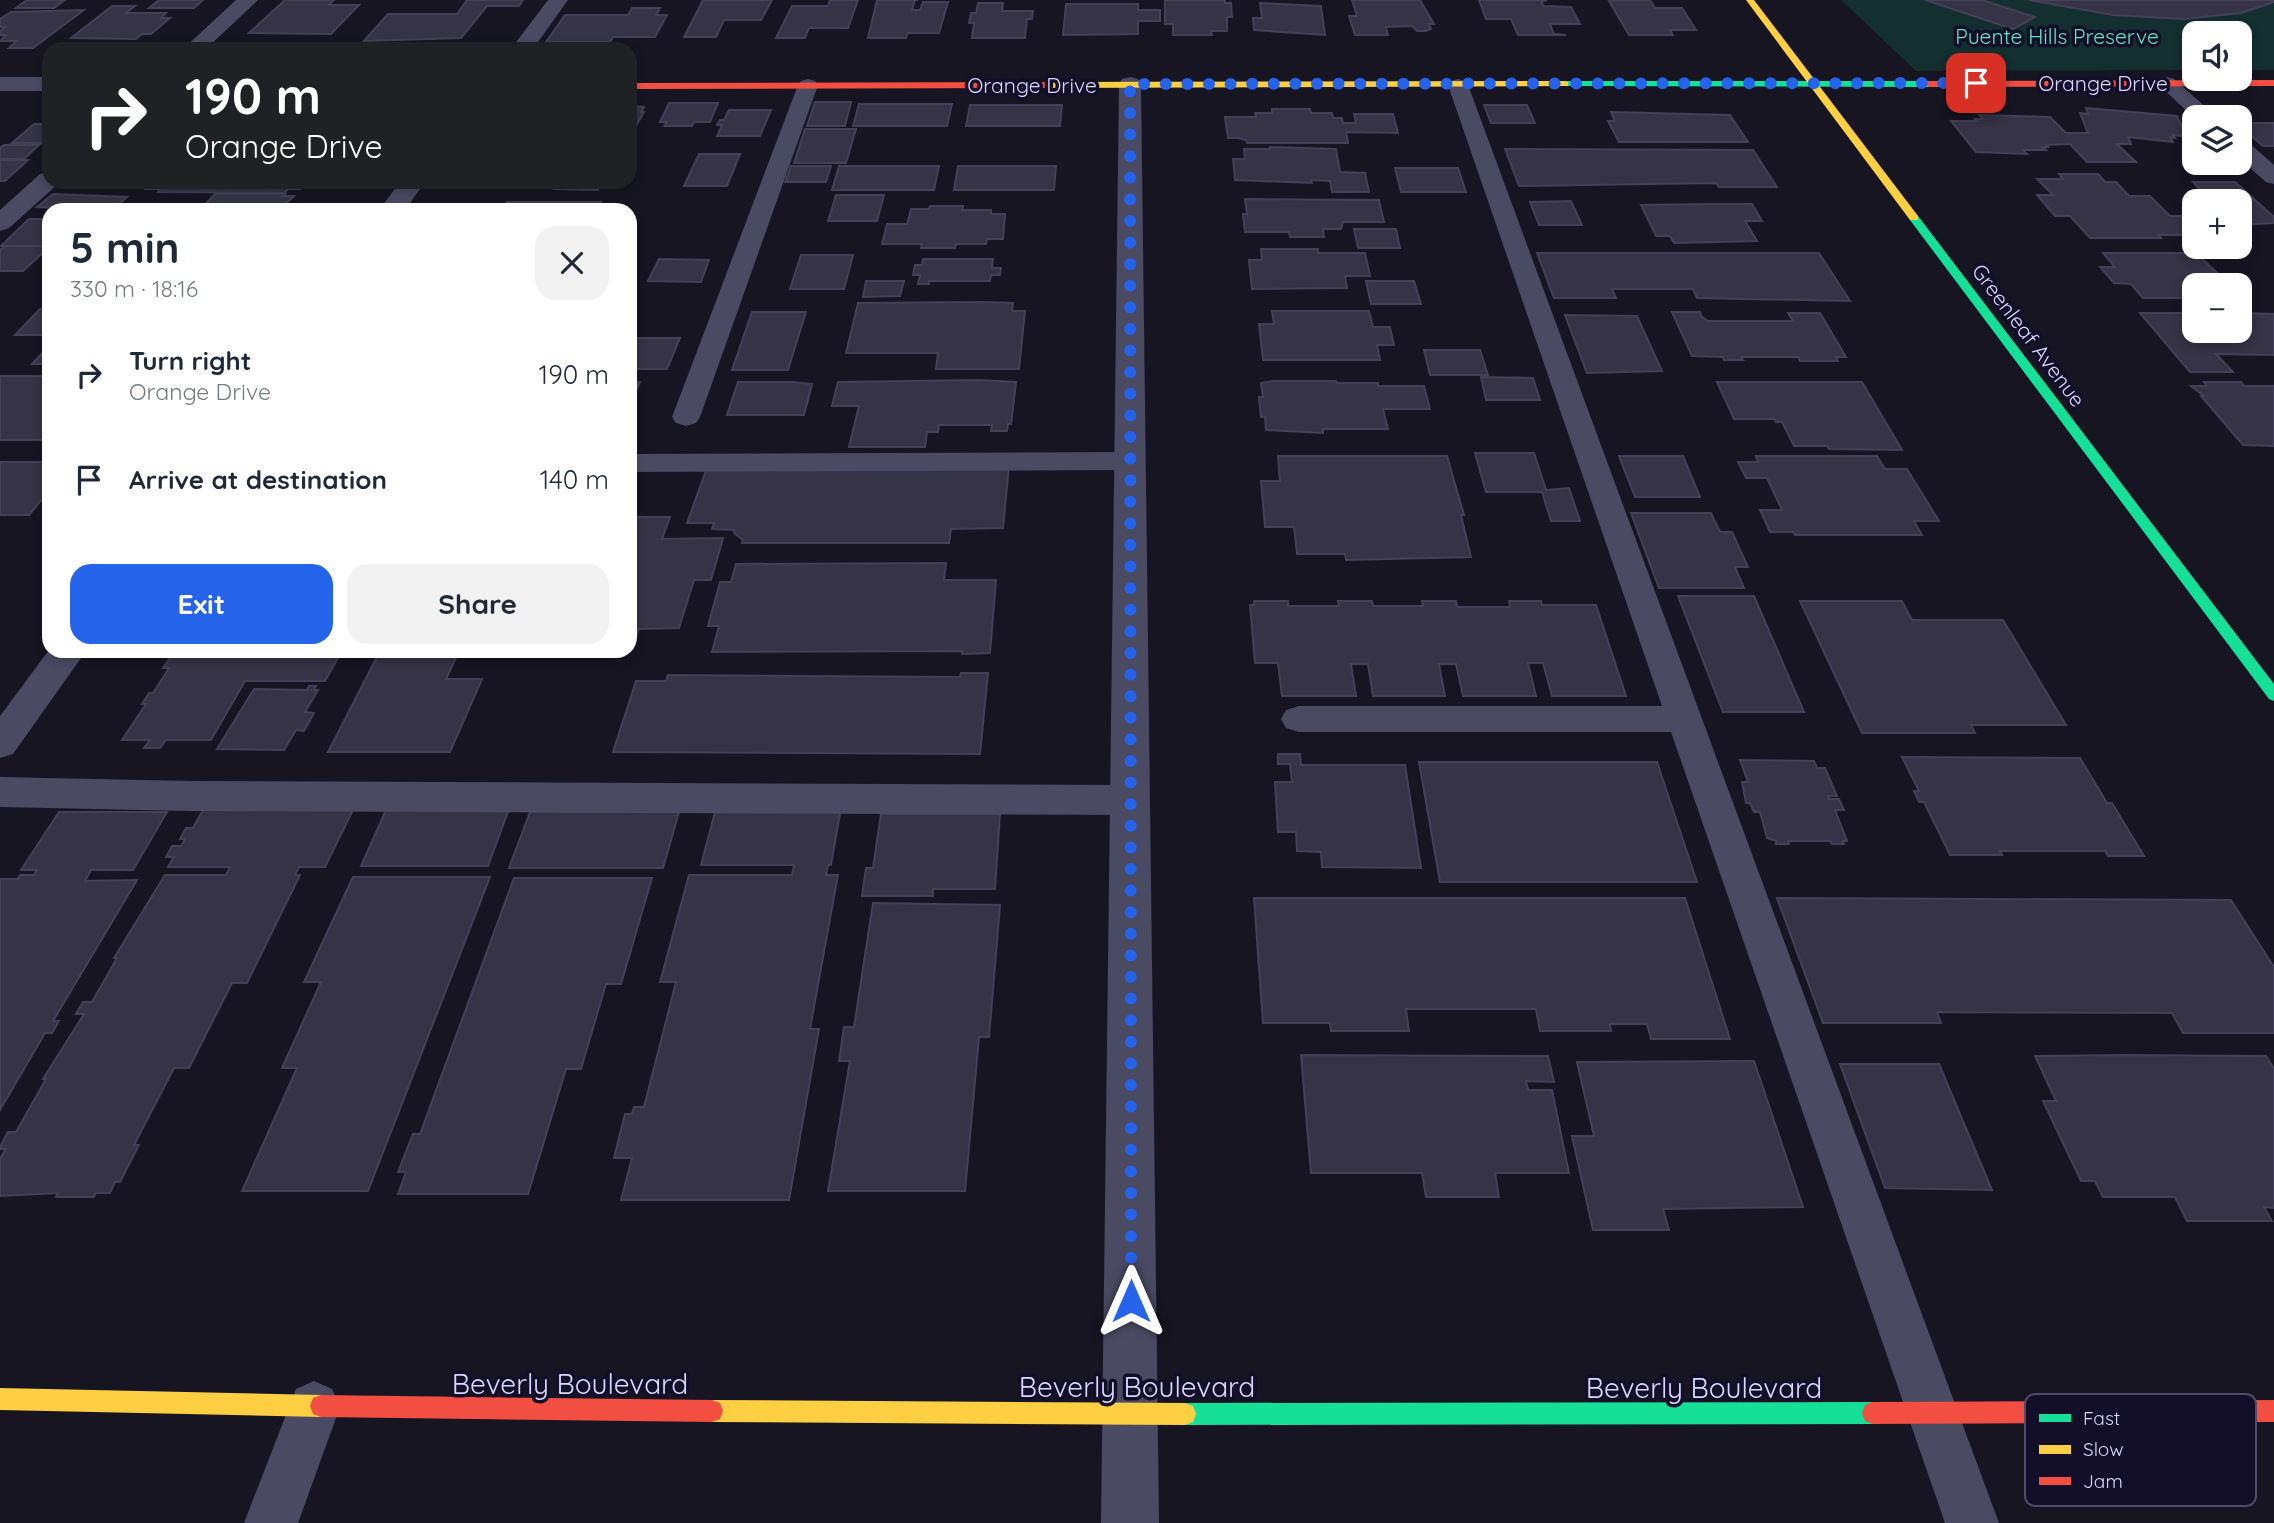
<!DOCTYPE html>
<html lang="en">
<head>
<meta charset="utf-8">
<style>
  :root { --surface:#fff; --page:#f2f2f3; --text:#1f2937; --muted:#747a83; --accent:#2563eb }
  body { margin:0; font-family:Quicksand,sans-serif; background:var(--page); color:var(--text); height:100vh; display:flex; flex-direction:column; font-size:26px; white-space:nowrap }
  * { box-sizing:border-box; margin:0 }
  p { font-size:23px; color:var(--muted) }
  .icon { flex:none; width:38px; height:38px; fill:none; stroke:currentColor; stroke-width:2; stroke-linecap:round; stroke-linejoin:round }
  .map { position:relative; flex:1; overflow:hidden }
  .details { position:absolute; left:42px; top:203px; width:595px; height:455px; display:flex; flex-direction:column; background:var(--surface); border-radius:21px; box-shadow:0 4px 10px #0003 }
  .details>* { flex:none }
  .guide { position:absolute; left:42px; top:42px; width:595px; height:147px; border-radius:21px; box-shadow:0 4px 10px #0003; background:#202124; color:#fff; overflow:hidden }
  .controls { position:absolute; left:2182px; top:21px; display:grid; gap:14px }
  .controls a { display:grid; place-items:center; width:70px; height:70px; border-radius:14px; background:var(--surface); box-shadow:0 4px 10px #0003; font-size:35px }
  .pin { position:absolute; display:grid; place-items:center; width:60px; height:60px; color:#fff; margin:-30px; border-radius:14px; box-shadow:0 4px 10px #0006 }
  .me { position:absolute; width:77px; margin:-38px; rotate:0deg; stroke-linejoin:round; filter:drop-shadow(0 0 5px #0008) }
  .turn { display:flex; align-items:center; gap:24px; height:147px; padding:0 28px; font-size:32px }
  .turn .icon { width:91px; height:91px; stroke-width:2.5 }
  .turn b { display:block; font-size:49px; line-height:60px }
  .round { display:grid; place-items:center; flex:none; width:74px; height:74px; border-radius:21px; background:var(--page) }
  .overview { display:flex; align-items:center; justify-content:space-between; height:119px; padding:0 28px }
  h1 { font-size:42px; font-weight:700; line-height:52px }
  .primary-button { display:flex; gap:14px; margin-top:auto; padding:14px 28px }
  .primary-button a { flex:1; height:80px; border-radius:21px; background:var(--accent); color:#fff; font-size:28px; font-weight:700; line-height:80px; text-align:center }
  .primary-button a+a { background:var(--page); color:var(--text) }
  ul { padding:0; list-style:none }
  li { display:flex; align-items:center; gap:21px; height:105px; padding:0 28px }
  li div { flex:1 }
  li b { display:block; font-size:26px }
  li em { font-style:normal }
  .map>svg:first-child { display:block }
  .green { fill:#132f2f }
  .building { fill:#353345; stroke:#434057; stroke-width:2 }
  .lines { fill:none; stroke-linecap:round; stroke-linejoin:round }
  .lane { fill:#4a4a63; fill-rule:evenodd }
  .street { fill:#4a4a63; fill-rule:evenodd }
  .fast { fill:#16e098; fill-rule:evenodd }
  .slow { fill:#ffcf43; fill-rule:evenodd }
  .jam { fill:#f24e42; fill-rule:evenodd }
  .route { stroke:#2563eb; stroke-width:12; stroke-dasharray:0 21.6 }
  .labels { text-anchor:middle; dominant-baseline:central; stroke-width:7; stroke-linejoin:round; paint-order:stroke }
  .far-park-label { font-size:21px; fill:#5ee4c0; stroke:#130f28 }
  .far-street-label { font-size:21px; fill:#dad7ff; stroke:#130f28 }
  .near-street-label { font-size:28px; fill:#dad7ff; stroke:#130f28 }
  .key { fill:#130f28; stroke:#4f4b68; stroke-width:2 }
  .key-label { font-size:19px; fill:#dad7ff }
</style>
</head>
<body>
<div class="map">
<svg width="2274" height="1523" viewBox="0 0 2274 1523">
  <rect width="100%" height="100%" fill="#171522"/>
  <polygon class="green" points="1841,0 2274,0 2274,70 2240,70 2240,33 2194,33 2194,70 1916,71"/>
  <g class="building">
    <polygon points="27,0 65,0 54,8 16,8"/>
    <polygon points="159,0 203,0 194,8 149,8"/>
    <polygon points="285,0 334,0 329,5 359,5 331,34 249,33"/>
    <polygon points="467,0 523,0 519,6 487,6 461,38 364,41 388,14 457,14"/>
    <polygon points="703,0 772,0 761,20 724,20 716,37 684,37"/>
    <polygon points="830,0 858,0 848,28 809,28 805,38 776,38 792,6 828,6"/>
    <polygon points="915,0 912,10 920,10 923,2 948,2 939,33 908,33 906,38 868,38 877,0 918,0"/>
    <polygon points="1165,0 1225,0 1225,3 1231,3 1232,17 1227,17 1227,31 1211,31 1212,35 1173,35 1173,24 1165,24"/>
    <polygon points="1352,0 1420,0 1434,24 1429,24 1431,29 1426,31 1417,31 1412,26 1386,27 1388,35 1355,35 1349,16 1357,16"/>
    <polygon points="1479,0 1547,0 1541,2 1544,6 1571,7 1580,24 1550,24 1554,34 1566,35 1518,35 1511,19 1486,19"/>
    <polygon points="1619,0 1650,0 1655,8 1682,8 1696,30 1670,30 1673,35 1629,35 1609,1"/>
    <polygon points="1925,0 1982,0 2035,17 2013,29"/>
    <polygon points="2029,0 2274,0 2274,2 2241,13 2184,19 2113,15"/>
    <polygon points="978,3 1003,3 1002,11 1033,11 1032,19 1027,19 1025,38 972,38 974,23 969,23 971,13 976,13"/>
    <polygon points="1260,3 1321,6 1325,35 1254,30 1253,18 1262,18"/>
    <polygon points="1066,4 1138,4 1138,10 1160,10 1160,21 1138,21 1138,34 1063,35"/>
    <polygon points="112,6 135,6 126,13 166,13 161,18 170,18 151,34 142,34 136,39 71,38"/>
    <polygon points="632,8 660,8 656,15 667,15 655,37 613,37 610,42 546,42 565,15 628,15"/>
    <polygon points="84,10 33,48 9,48 17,41 0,41 6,35 0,35 0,31 5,27 0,27 0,19 11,12"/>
    <polygon points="815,102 851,102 845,126 807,126"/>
    <polygon points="669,103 718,103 710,122 694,122 692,126 664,126 667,122 660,122"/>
    <polygon points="859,104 952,104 947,126 853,126"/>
    <polygon points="970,105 1062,105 1060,126 966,126"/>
    <polygon points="1484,105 1527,105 1535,123 1491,123"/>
    <polygon points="630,106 644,107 641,112 644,112 632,133 630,133"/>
    <polygon points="2086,108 2177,116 2182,127 2188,128 2192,137 2173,135 2175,138 2170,137 2173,142 2128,137 2131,144 2117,144 2136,162 2087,162 2070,144 2046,145 2048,147 2042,147 2046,150 2023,150 2027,154 1976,152 1951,121 1977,121 1975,119 1983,119 1979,115 2050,117 2066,133 2088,133 2080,113 2088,114"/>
    <polygon points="1272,109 1310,109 1311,113 1332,113 1333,118 1342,118 1343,123 1356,123 1354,114 1393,114 1398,133 1346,132 1348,143 1247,143 1246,140 1238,138 1228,138 1225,117 1256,117 1255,113 1272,113"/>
    <polygon points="729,110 771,110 760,136 717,136 722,125 717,125 720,120 724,120"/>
    <polygon points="1611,112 1730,115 1748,142 1619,142 1608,121 1615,121"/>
    <polygon points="2240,123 2274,123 2274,146 2263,146 2240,126"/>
    <polygon points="34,124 49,124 49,143 12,143"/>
    <polygon points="805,129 856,129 846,163 794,163"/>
    <polygon points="4,145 39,145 24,159 0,159 0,148"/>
    <polygon points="1270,147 1336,149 1340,172 1365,173 1369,192 1332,192 1330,181 1311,180 1312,183 1235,180 1233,159 1245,159 1244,149 1270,149"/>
    <polygon points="1505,149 1753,150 1777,187 1719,187 1716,183 1519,186"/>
    <polygon points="699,154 740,154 727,186 684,186"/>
    <polygon points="0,160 28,160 5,181 0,181"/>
    <polygon points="791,166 831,166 826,182 785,182"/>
    <polygon points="839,166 939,166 934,190 832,190"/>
    <polygon points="958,166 1056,166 1054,190 954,190"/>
    <polygon points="1395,168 1458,168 1466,192 1401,192"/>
    <polygon points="2059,174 2098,174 2105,182 2116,182 2129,196 2150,196 2170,216 2190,216 2194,220 2194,235 2158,235 2161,238 2090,238 2070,216 2055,216 2037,195 2053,195 2037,179 2063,179"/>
    <polygon points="64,182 108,182 104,186 60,186"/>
    <polygon points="153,182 306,182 300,189 288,189 285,193 158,192 160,189 146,189"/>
    <polygon points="559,182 602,182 598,190 554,189"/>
    <polygon points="2193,182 2235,182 2274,217 2274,223 2240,225 2240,201 2210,201"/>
    <polygon points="53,194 127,197 112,210 37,207"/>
    <polygon points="215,194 285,194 283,196 294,196 279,210 200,210"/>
    <polygon points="836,195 884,195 877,221 828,221"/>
    <polygon points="1245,199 1379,200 1384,222 1343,222 1341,229 1323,229 1324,237 1290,237 1289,232 1245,232 1243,214 1247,214"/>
    <polygon points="1571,201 1582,225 1539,225 1530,202"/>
    <polygon points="507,202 601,202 596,210 492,210 494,206 504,206"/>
    <polygon points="1707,204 1752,204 1762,221 1745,221 1757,241 1674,243 1670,236 1656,236 1641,205"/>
    <polygon points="930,206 963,206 962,210 991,210 991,214 1005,214 1003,239 987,239 986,244 956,244 955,248 921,248 922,244 882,244 887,224 907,224 911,209 929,209"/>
    <polygon points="29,219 49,219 49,243 43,246 1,246"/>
    <polygon points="1354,229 1396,229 1400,248 1358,248"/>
    <polygon points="5,246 49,246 49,247 23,271 0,271 0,250"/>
    <polygon points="1261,249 1318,249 1318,253 1365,253 1370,276 1345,276 1347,288 1252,289 1249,260 1262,260"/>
    <polygon points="1537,253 1819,253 1850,301 1697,298 1693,289 1612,289 1616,298 1554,298"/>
    <polygon points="2103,253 2196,253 2230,285 2194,285 2194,298 2143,298 2131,284 2114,283 2100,267 2115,267"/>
    <polygon points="801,255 853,255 844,289 790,289"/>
    <polygon points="659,259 709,260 701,282 648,281"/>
    <polygon points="923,259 993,259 992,268 1001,268 1000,275 991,275 990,281 929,281 929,284 918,284 920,275 913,275 915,265 922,265"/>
    <polygon points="866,281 904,281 900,296 863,297"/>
    <polygon points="1366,281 1414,281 1421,304 1371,304"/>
    <polygon points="981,302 1013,303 1012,311 1025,311 1019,369 936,369 938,353 846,353 858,303"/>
    <polygon points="40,309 49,309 49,335 15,335"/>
    <polygon points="1272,311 1369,311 1373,327 1390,327 1394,345 1377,345 1380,360 1263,360 1259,324 1274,324"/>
    <polygon points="752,312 806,312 788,370 732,370"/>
    <polygon points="1672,312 1700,312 1702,317 1708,321 1793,321 1788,313 1820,313 1846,357 1836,357 1838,361 1800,361 1798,357 1741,357 1743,360 1724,360 1723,357 1692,356"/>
    <polygon points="2140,313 2194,313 2194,331 2240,331 2240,313 2274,314 2274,355 2216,354 2233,372 2190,372"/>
    <polygon points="1565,315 1637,316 1662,371 1587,373"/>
    <polygon points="630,338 680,338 667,369 630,369"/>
    <polygon points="49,346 49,364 32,364"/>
    <polygon points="1424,350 1480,350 1488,375 1430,375"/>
    <polygon points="0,376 49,376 49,435 45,440 0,440"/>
    <polygon points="1481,377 1533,378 1540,400 1486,400"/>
    <polygon points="979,380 1016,382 1011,424 1008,424 1007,431 991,431 992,425 939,425 938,432 927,432 925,447 849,447 859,406 832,406 838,382"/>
    <polygon points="1273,381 1336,381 1337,383 1378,383 1378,386 1424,386 1430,409 1383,409 1388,429 1323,429 1323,433 1266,430 1265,417 1261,417 1259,397 1263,397 1261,383"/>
    <polygon points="630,382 640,382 630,405"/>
    <polygon points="738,382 793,382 812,384 804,415 727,415"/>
    <polygon points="1717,382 1862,382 1902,450 1829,449 1827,446 1794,446 1782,422 1776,422 1774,419 1734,419"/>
    <polygon points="2204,382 2241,382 2244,386 2274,386 2274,446 2243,445 2201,396 2204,396 2191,386 2207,386"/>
    <polygon points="1475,453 1534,453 1546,490 1569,488 1580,521 1551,521 1542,492 1486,492"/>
    <polygon points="1278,456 1447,456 1464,515 1461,515 1471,557 1346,560 1345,554 1297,554 1294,527 1265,527 1261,481 1280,481"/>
    <polygon points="1619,456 1683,456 1700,497 1635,497"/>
    <polygon points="1756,456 1877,456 1885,469 1907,469 1939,521 1914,521 1922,535 1795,535 1793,532 1770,532 1760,510 1782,510 1767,478 1746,478 1738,462 1758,462"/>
    <polygon points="0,462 49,462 49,491 29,515 0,515"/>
    <polygon points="1009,466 1003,528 951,529 949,543 742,543 743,540 734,533 735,530 712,529 714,523 687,523 707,468"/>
    <polygon points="1631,513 1711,513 1720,532 1732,532 1748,567 1735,567 1744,588 1659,588"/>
    <polygon points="630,517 670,517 662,539 723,538 711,580 694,580 679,628 639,629 634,641 630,641"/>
    <polygon points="946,563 944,580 996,580 990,653 962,654 962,651 712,652 719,626 708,626 720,582 731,582 736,564"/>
    <polygon points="1678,596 1754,596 1804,712 1723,712"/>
    <polygon points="1254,601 1288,601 1288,606 1339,606 1338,601 1372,601 1373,606 1423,606 1422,601 1456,601 1457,607 1510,607 1509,601 1541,601 1542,605 1596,605 1626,696 1552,696 1543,663 1528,663 1536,696 1463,696 1456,664 1439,664 1445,696 1373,696 1368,664 1351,664 1356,696 1282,696 1278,663 1255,663 1250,605 1254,605"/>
    <polygon points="1800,601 1902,601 1912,620 2003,620 2066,725 1971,725 1975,733 1862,733"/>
    <polygon points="175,651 342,651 325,681 245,681 211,740 166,740 160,748 144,748 150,740 122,740 146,704 142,704 149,693 153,693 169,668 163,668"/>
    <polygon points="380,651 459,651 446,679 482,679 450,752 328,752"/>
    <polygon points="961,673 988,673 980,754 613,752 636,681 666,681 668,675 960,677"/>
    <polygon points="309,686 316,686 314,690 318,690 305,712 314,713 304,731 296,730 284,750 217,749 254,689 307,690"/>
    <polygon points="1278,754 1300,754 1301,765 1405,765 1421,868 1322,867 1321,852 1297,851 1296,832 1278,832 1275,782 1292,782 1290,764 1278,764"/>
    <polygon points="1902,757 2080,758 2107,803 2112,803 2144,856 2108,856 2105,851 2000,851 2002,855 1950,855 1924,802 1919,802 1914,791 1919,791"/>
    <polygon points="1740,760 1814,761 1817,768 1825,768 1837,796 1828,796 1829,799 1839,799 1844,810 1835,810 1847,841 1843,841 1844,844 1832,844 1830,841 1788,841 1789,844 1776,844 1776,841 1767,838 1760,812 1754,812 1750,803 1746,803 1742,782 1748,782"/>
    <polygon points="1419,762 1657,762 1697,882 1440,882"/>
    <polygon points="716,808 841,808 831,865 828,865 826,875 838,875 810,1029 819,1029 789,1200 621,1200 632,1158 614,1158 625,1114 632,1114 634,1107 644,1107 676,982 660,982 689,875 792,875 794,865 701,865"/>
    <polygon points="509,809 488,866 361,866 386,810"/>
    <polygon points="203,810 353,810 325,867 299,867 295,875 300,875 247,983 232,983 189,1068 174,1068 134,1145 139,1145 120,1182 115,1182 110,1193 96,1193 94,1197 56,1197 58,1193 0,1196 0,1159 6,1149 0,1149 0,1147 8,1132 16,1132 46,1079 43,1079 84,1014 76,1014 83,1002 92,1002 117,958 114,958 165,875 226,875 230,867 168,867 174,857 166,857 172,846 181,846 185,839 180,839 186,828 193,828"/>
    <polygon points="59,812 167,812 133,870 91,870 85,881 137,880 53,1021 59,1021 52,1033 45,1033 0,1110 0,879 18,879 20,875 34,875 37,870 21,870"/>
    <polygon points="530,812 679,812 663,868 509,868"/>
    <polygon points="881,814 1000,814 995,889 933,889 933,896 862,896 866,868 873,868"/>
    <polygon points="353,877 490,877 368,1191 242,1191 297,1068 282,1068 321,982 304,982"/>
    <polygon points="514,878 652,878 621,984 606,984 581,1069 566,1069 528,1194 398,1194 406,1172 398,1172 413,1134 420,1134"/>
    <polygon points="1254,898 1685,898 1730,1039 1651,1039 1647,1024 1610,1024 1611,1031 1540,1031 1536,1009 1406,1009 1409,1031 1331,1031 1330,1023 1263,1023"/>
    <polygon points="1777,898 2231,900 2274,967 2274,1033 2183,1033 2172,1013 1937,1012 1941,1023 1823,1023"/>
    <polygon points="873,903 1000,905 989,1037 979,1037 965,1191 828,1191 850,1061 839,1061 844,1027 854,1027"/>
    <polygon points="1301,1055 1548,1056 1554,1082 1526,1081 1528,1090 1552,1090 1569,1173 1495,1173 1499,1197 1426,1197 1422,1173 1311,1173"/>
    <polygon points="2124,1055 2266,1056 2274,1069 2274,1208 2264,1207 2272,1221 2187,1221 2175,1197 2103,1197 2095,1181 2081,1181 2043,1101 2056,1101 2035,1056"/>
    <polygon points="1754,1061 1803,1207 1663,1209 1669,1230 1593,1230 1572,1136 1594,1136 1577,1062"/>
    <polygon points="1840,1064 1939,1064 1992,1190 1885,1188"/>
  </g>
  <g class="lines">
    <g class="lane">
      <polygon points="2167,77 2174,79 2217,117 2194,118 2157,83 2160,79"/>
      <polygon points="808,79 815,81 818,85 700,417 696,423 686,426 676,423 672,417 798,85 801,81"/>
      <polygon points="1458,79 1465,81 1468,85 1999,1523 1945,1523 1671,732 1299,732 1286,728 1281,719 1286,710 1299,706 1662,706 1448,85 1451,81"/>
      <polygon points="2240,140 2248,142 2274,165 2274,184 2266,182 2240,159"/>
      <polygon points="1130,452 1141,454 1145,461 1141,468 1130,470 630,472 630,454"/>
      <polygon points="0,777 190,781 1131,785 1144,790 1150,800 1144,810 1131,815 190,811 0,807"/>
      <polygon points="314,1381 332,1389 340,1407 298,1523 244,1523 296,1389"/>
    </g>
    <g class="street">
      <polygon points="236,0 258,0 206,49 183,49"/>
      <polygon points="548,0 568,0 533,49 511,49"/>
      <rect x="0" y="77" width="49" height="14"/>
      <polygon points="1130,77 1138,79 1141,84 1159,1523 1101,1523 1119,84 1122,79"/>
      <polygon points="49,172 49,182 59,182 58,184 9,228 0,231 0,210 40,174"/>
      <polygon points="400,182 425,182 405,210 379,210"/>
      <polygon points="49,650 86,651 13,754 0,758 0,716"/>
    </g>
    <g class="fast">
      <polygon points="1565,81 1929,81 1933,84 1929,87 1562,86 1562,82"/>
      <polygon points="1910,216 1918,216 2274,684 2274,701 2269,699 1910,220"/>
      <polygon points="1873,1402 1881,1405 1884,1413 1881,1421 1873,1424 1185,1425 1177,1422 1174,1414 1177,1406 1185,1403"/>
    </g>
    <g class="slow">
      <polygon points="1746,0 1754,0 1918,216 1918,220 1910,220"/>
      <polygon points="1565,81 1568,82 1568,86 1045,88 1041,85 1045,82"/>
      <polygon points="0,1388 321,1395 329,1398 332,1406 329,1414 321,1417 0,1410"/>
      <polygon points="712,1400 1185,1403 1193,1406 1196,1414 1193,1422 1185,1425 712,1422 704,1419 701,1411 704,1403"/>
    </g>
    <g class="jam">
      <polygon points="2274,80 2274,86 1929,87 1925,84 1929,81"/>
      <polygon points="630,83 1045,82 1049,85 1045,88 630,89"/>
      <polygon points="321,1395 712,1400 720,1403 723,1411 720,1419 712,1422 321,1417 313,1414 310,1406 313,1398"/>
      <polygon points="2274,1400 2274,1422 1873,1424 1865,1421 1862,1413 1865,1405 1873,1402"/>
    </g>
  </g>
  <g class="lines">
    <polyline class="route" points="1131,1301 1130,84 1976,83"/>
  </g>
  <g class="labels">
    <g class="far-park-label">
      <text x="2057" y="36">Puente Hills Preserve</text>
    </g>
    <g class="far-street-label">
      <text x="2103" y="83">Orange Drive</text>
      <text x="1032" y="85">Orange Drive</text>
      <text transform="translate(2029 335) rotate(53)">Greenleaf Avenue</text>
    </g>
    <g class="near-street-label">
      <text x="570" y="1383">Beverly Boulevard</text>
      <text x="1137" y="1386">Beverly Boulevard</text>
      <text x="1704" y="1387">Beverly Boulevard</text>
    </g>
  </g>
  <rect x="2025" y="1394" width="231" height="112" rx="10" class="key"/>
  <rect x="2039" y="1414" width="32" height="8" fill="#16e098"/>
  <rect x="2039" y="1445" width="32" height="9" fill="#ffcf43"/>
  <rect x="2039" y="1477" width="32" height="8" fill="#f24e42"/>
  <g class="key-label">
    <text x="2083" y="1425">Fast</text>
    <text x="2083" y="1456">Slow</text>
    <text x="2083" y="1488">Jam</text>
  </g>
</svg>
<div class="controls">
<a><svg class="icon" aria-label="sound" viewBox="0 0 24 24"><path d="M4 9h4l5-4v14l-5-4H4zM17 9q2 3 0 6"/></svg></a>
<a><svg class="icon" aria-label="layers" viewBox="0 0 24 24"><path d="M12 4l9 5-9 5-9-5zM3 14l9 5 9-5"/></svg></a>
<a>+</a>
<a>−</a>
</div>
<div class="pin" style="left:1976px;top:83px;background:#d93025"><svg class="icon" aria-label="arrive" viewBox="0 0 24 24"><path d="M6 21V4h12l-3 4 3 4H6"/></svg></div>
<svg class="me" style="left:1131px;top:1301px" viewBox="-20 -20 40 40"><path d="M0-17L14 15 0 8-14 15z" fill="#2563eb" stroke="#fff" stroke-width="4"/></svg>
<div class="guide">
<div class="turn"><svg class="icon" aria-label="right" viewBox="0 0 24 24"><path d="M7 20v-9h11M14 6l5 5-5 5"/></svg><div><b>190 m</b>Orange Drive</div></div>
</div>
<section class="details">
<div class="overview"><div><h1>5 min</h1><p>330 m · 18:16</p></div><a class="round"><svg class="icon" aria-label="close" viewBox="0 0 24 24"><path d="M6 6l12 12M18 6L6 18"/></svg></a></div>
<ul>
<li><svg class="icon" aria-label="right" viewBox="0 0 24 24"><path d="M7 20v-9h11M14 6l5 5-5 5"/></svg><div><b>Turn right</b><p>Orange Drive</p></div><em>190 m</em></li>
<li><svg class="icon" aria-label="arrive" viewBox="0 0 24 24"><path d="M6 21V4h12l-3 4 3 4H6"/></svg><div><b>Arrive at destination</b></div><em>140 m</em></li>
</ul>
<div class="primary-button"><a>Exit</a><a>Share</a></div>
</section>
</div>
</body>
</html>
